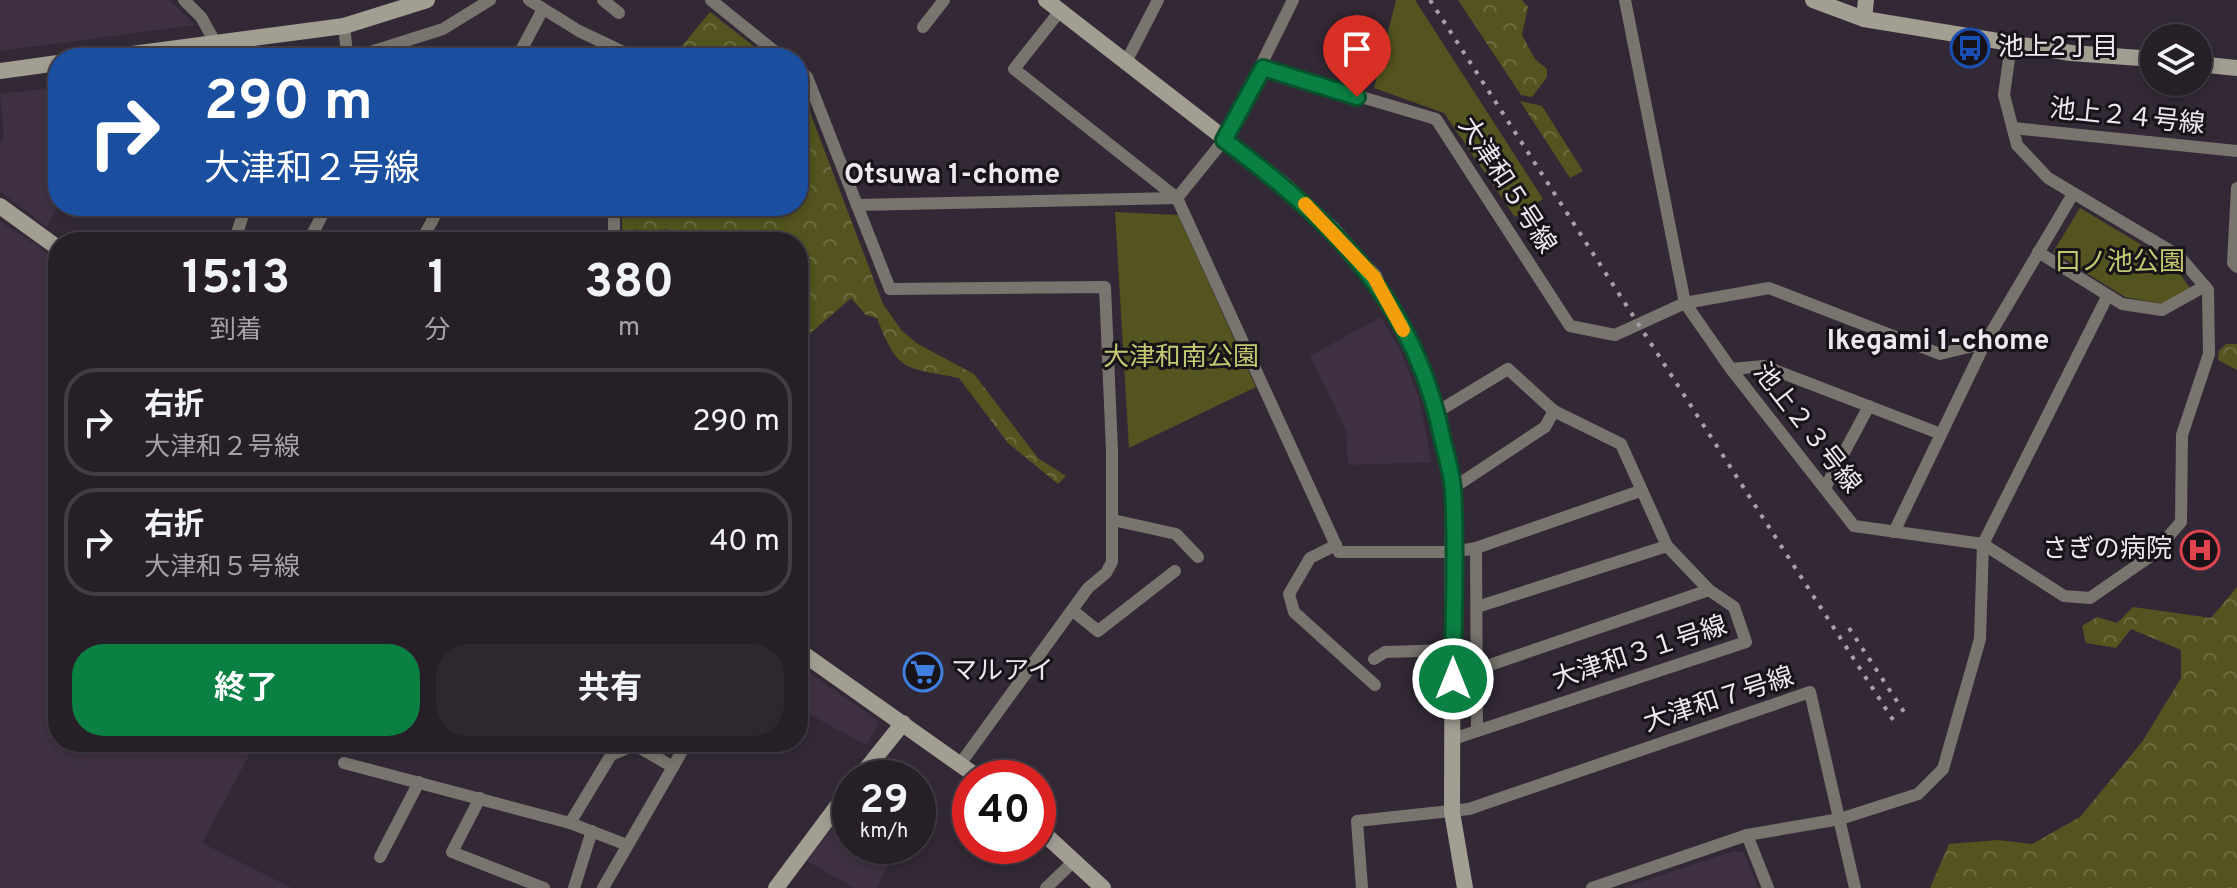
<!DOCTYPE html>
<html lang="ja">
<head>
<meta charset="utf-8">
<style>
  :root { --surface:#261f28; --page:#2e2730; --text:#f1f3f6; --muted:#a4a2a8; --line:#423d45; --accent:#0b8043 }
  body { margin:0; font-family:Overpass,"Noto Sans JP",sans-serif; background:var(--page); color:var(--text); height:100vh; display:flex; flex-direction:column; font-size:30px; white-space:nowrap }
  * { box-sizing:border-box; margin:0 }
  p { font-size:26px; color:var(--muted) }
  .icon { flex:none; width:44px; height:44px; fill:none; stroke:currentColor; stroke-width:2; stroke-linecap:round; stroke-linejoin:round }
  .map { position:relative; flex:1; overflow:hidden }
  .sheet { position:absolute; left:48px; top:232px; width:760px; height:520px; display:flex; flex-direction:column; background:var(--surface); border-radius:32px; box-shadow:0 4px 12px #0003,0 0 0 2px var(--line) }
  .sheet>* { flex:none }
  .top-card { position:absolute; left:48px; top:48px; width:760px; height:168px; border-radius:32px; box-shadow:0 4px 12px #0003,0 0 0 2px var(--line); background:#1a4fa0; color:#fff; overflow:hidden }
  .buttons { position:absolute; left:2140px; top:24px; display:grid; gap:16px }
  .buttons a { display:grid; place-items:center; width:72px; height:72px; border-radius:50%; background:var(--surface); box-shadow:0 4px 12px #0003,0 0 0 2px var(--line); font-size:40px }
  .speed { position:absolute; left:832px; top:760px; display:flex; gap:16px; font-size:40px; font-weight:700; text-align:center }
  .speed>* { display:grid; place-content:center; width:104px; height:104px; border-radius:50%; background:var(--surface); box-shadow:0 4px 12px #0003,0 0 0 2px var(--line); line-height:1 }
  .speed small { font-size:20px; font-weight:400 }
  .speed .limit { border:12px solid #d22; background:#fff; color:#111 }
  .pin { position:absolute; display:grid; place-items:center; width:68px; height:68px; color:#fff; margin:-82px -34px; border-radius:50% 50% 50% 0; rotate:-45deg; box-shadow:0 0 8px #0007 }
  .pin .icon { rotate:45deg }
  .me { position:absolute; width:88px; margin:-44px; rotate:0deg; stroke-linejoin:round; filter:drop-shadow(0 0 6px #0008) }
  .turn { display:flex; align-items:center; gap:28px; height:168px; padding:0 24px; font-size:36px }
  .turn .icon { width:104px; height:104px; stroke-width:2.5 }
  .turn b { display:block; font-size:56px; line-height:68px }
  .eta { display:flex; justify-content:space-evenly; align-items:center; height:136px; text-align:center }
  .eta b { font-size:48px; font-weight:700; line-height:56px }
  .button { display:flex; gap:16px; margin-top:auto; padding:16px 24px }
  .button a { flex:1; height:92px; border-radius:32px; background:var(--accent); color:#fff; font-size:32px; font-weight:700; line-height:92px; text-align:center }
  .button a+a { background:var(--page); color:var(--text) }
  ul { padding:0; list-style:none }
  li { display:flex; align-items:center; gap:24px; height:108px; margin:0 16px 12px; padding:0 8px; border:4px solid var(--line); border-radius:32px }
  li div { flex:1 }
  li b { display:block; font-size:30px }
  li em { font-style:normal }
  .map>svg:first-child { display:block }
  .built { fill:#3f3143 }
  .forest { fill:url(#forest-crowns) }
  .park { fill:#53541f }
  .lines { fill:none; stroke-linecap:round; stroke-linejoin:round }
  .street { stroke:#79756e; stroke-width:12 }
  .secondary { stroke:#a39e92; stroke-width:16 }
  .rail { stroke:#a8a1aa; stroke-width:4; stroke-dasharray:4 8; stroke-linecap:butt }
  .route-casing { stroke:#07532c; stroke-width:20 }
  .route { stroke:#0b8043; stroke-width:14 }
  .slow { stroke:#f59e0b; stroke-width:14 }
  .labels { text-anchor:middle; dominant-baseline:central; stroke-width:6; stroke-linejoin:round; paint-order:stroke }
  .poi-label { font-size:26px; fill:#ede7ef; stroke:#181319; text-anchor:start }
  .street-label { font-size:26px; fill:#ede7ef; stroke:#181319 }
  .park-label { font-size:26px; fill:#c4c871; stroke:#181319 }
  .neighbourhood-label { font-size:28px; font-weight:bold; fill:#ede7ef; stroke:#181319 }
</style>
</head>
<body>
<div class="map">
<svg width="2237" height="888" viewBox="0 0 2237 888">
  <defs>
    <pattern id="forest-crowns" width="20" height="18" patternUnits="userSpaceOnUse" patternTransform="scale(2)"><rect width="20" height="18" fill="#53541f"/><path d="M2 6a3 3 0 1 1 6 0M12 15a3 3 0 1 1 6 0" fill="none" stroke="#6c6d40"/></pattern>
  </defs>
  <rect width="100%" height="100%" fill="#332936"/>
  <g class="built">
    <polygon points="0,0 169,0 195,25 0,51"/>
    <polygon points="58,87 58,206 47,227 0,191 0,144 4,137 0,94"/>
    <polygon points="0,221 58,260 58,742 256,742 202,843 292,888 0,888"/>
    <polygon points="1381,317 1402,354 1418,395 1432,462 1348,465 1346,430 1310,356"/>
    <polygon points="798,665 880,722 866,745 798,708"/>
    <polygon points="850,807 850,846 897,846 877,888 855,888 807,861"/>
    <polygon points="1734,851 1744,853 1758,888 1623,888"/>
  </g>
  <g class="forest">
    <polygon points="1458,0 1522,0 1528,7 1522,35 1535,59 1547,69 1547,77 1532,97 1521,95"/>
    <polygon points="710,12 769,58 672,58"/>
    <path d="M798 81 883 304 902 331 918 344 974 374 1038 458 1066 476 1058 484 1008 443 959 378C904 367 898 373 877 318L866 315 851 298 798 344V242H687L665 229 651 238 636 229 628 242H622V206H798Z"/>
    <polygon points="1520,101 1542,106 1583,171 1570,178"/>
    <polygon points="2226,344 2237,344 2237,370 2218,360 2219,351"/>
    <polygon points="2237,587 2237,888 1930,888 1949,844 1998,840 2032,844 2080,817 2142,742 2181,678 2181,650 2131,629 2116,648 2086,643 2082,626 2097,617 2117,623 2133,607 2211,618"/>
  </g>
  <g class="park">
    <polygon points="1396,0 1415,0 1543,199 1515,217 1444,113 1374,88"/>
    <polygon points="2080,208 2172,263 2190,288 2162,304 2125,297 2053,252"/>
    <polygon points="1115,212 1178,215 1256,387 1129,448"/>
  </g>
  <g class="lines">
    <g class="street">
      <polyline points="184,0 201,17 224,58"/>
      <polyline points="529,0 579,31 636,58"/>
      <polyline points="603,0 619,13"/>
      <polyline points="711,0 783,58"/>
      <polyline points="1625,0 1685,303 1731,369 1854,526 1983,544 2064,596 2090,598 2152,555 2181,522 2182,435 2209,354 2208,290 2179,256 2048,178 2017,145 2004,95 2011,44"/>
      <polyline points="1060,11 1014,69 1177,198 1339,552 1453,552 1476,548"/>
      <polyline points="344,26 347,53 355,57 443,29 490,0"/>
      <polyline points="923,27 944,0"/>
      <polyline points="517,58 543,9"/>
      <polyline points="1125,64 1158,0"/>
      <polyline points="1263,68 1436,119 1570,326 1615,335 1685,303 1769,288 1940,354 1985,343 2073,194"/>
      <polyline points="798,70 807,77 857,205 1177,198 1224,140 1293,0"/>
      <polyline points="2013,128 2237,151"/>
      <polyline points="2237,188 2233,263 2237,267"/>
      <polyline points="857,205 890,289 1105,287 1112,451 1112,562 1106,573 1088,588 960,764"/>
      <polyline points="424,236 440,206"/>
      <polyline points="234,242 246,206"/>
      <polyline points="308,242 327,206"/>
      <polyline points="614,242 614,206"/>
      <polyline points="2038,252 2122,304 2162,310 2205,286"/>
      <polyline points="1731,369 1764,366 1941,434"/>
      <polyline points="1437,412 1508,369 1554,411 1545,427 1453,488"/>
      <polyline points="1825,488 1869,406"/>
      <polyline points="1113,520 1176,534 1198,557"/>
      <polyline points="1894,532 1985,343"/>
      <polyline points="1336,545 1310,558 1289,594 1294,612 1375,685"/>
      <polyline points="1477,607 1667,546"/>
      <polyline points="1072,610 1098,631 1175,571"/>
      <polyline points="1374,659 1385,652 1453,650"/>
      <polyline points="1478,669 1709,590"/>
      <polyline points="1477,731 1476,548 1640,491"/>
      <polyline points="1453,739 1746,642 1734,607 1709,590 1667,546 1621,444 1554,411"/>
      <polyline points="344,763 570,823 627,845"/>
      <polyline points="673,767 687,742"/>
      <polyline points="480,798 452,852 544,888"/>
      <polyline points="570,823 611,755 635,745"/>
      <polyline points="380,857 419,782"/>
      <polyline points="574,888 592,831"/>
      <polyline points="603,888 673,767 635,745 636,742"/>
      <polyline points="1046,888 1073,862"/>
      <polyline points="1362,888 1357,821 1469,809 1810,692 1855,888"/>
      <polyline points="1592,888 1747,835"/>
      <polyline points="1768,888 1747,835 1840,819 1918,794 1943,769 1980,639 1983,544 2107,297"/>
    </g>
    <g class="secondary">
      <polyline points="1046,0 1283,184 1333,230 1374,277 1420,364 1437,412 1453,488 1452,812 1465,888"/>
      <polyline points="1813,0 1864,19 2071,53 2154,59"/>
      <polyline points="1864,19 1866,0"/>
      <polyline points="102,58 344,26 427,0"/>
      <polyline points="2198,64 2237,68"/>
      <polyline points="0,71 58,63"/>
      <polyline points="0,206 58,248"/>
      <polyline points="798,650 979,778"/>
      <polyline points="859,778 903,723"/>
      <polyline points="1038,828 1103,888"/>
      <polyline points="776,888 850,789"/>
    </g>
    <g class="rail">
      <polyline points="1430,0 1895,723"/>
      <polyline points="1849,628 1906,715"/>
    </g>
  </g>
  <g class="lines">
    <g class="route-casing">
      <path id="route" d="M1357 97 1263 68 1224 140C1334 222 1416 302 1443 442 1447 458 1452 474 1453 490 1457 553 1453 617 1453 679"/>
    </g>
    <use href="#route" class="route"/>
    <polyline class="slow" points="1305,204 1374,277 1403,330"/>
  </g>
  <defs>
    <g id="bus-ring" transform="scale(2)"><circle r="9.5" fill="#181319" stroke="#1a4fb4" stroke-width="1.5"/><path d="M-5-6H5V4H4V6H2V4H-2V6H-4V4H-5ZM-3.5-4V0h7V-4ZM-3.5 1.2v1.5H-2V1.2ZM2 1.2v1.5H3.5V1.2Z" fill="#1a4fb4"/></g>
    <g id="hospital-ring" transform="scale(2)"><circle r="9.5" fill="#181319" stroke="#e0444e" stroke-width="1.5"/><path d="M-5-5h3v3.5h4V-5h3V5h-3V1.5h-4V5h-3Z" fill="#e0444e"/></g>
    <g id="supermarket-ring" transform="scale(2)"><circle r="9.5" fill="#181319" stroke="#3f7fe0" stroke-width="1.5"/><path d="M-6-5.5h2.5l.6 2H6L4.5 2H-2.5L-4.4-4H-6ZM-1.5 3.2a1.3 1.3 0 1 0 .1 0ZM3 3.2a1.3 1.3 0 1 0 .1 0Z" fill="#3f7fe0"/></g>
  </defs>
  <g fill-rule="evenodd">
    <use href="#bus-ring" x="1970" y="48"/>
    <use href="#hospital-ring" x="2200" y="550"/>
    <use href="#supermarket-ring" x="923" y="672"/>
  </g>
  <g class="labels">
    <g class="poi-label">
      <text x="1998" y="48">池上2丁目</text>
      <text x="2172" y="550" text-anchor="end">さぎの病院</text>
      <text x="951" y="672">マルアイ</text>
    </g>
    <g class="street-label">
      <text transform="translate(2127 118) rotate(6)">池上２４号線</text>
      <text transform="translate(1506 186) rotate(57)">大津和５号線</text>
      <text transform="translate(1806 429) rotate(52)">池上２３号線</text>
      <text transform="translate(1640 654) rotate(-18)">大津和３１号線</text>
      <text transform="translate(1719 701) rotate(-18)">大津和７号線</text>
    </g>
    <g class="park-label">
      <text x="2120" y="263">口ノ池公園</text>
      <text x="1181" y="358">大津和南公園</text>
    </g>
    <g class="neighbourhood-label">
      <text x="952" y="176">Otsuwa 1-chome</text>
      <text x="1938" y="342">Ikegami 1-chome</text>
    </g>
  </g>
</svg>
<div class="buttons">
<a><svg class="icon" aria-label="layers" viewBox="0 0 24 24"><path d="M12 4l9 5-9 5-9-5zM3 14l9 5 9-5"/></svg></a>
</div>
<div class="speed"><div>29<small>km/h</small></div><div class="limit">40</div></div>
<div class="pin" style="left:1357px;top:97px;background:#d93025"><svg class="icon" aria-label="arrive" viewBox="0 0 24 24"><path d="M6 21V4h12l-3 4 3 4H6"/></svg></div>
<svg class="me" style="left:1453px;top:679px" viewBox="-20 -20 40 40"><circle r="17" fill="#0b8043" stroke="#fff" stroke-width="3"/><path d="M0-11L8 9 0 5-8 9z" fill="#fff"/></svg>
<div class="top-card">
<div class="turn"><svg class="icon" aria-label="right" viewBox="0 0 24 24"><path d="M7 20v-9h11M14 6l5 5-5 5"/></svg><div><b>290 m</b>大津和２号線</div></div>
</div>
<section class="sheet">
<div class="eta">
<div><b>15:13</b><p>到着</p></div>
<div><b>1</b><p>分</p></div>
<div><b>380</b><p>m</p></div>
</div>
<ul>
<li><svg class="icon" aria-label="right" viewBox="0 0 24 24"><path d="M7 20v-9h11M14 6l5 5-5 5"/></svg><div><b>右折</b><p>大津和２号線</p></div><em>290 m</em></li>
<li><svg class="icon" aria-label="right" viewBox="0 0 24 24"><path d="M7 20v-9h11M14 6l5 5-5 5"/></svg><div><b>右折</b><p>大津和５号線</p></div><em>40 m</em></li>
</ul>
<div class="button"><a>終了</a><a>共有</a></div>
</section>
</div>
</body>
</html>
